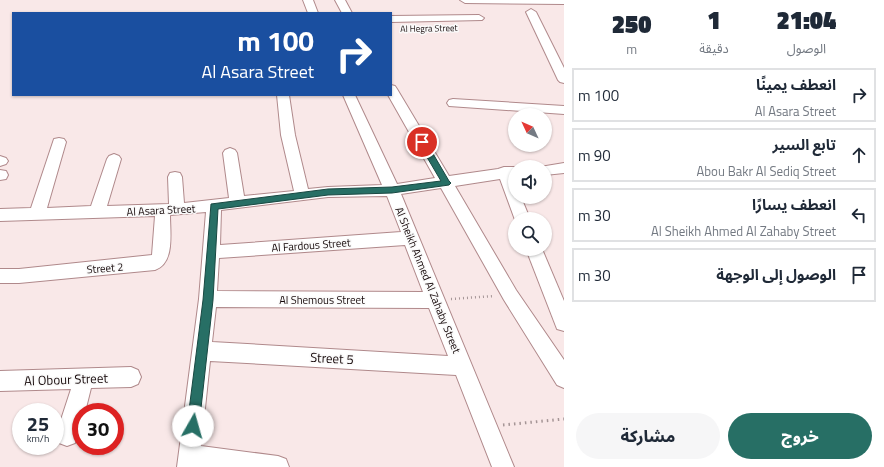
<!DOCTYPE html>
<html lang="ar">
<head>
<meta charset="utf-8">
<style>
  :root { --surface:#fff; --page:#f6f6f7; --text:#1f2937; --muted:#747a83; --line:#e0e1e3; --accent:#276f65 }
  body { margin:0; font-family:"Titillium Web","Noto Sans Arabic",sans-serif; background:var(--page); color:var(--text); direction:rtl; height:100vh; display:flex; flex-direction:column; font-size:15px; white-space:nowrap }
  * { box-sizing:border-box; margin:0 }
  p { font-size:13px; color:var(--muted) }
  .icon { flex:none; width:22px; height:22px; fill:none; stroke:currentColor; stroke-width:2; stroke-linecap:round; stroke-linejoin:round }
  .map { position:relative; flex:1; overflow:hidden; direction:ltr }
  .panel { display:flex; flex-direction:column; background:var(--surface); width:320px }
  .panel>* { flex:none }
  .top-card { position:absolute; left:12px; top:12px; width:380px; height:84px; border-radius:0px; box-shadow:0 1px 3px #0004; direction:rtl; background:#1a4fa0; color:#fff; overflow:hidden }
  .needle { width:26px; rotate:314deg }
  .fabs { position:absolute; left:508px; top:108px; display:grid; gap:8px }
  .fabs a { display:grid; place-items:center; width:44px; height:44px; border-radius:50%; background:var(--surface); box-shadow:0 1px 3px #0004; font-size:20px }
  .speed { position:absolute; left:12px; top:403px; display:flex; gap:8px; font-size:20px; font-weight:700; text-align:center }
  .speed>* { display:grid; place-content:center; width:52px; height:52px; border-radius:50%; background:var(--surface); box-shadow:0 1px 3px #0004; line-height:1 }
  .speed small { font-size:10px; font-weight:400 }
  .speed .limit { border:6px solid #d22; background:#fff; color:#111 }
  .pin { position:absolute; display:grid; place-items:center; width:34px; height:34px; color:#fff; margin:-17px; border:2px solid #fff; border-radius:50%; box-shadow:0 1px 4px #0007 }
  .me { position:absolute; width:44px; margin:-22px; rotate:7deg; stroke-linejoin:round; filter:drop-shadow(0 0 3px #0008) }
  .turn { display:flex; align-items:center; gap:14px; height:84px; padding:0 12px; font-size:18px }
  .turn .icon { width:52px; height:52px; stroke-width:2.5 }
  .turn b { display:block; font-size:28px; line-height:34px }
  .eta { display:flex; justify-content:space-evenly; align-items:center; height:68px; text-align:center }
  .eta b { font-size:24px; font-weight:800; line-height:28px }
  .button { display:flex; gap:8px; margin-top:auto; padding:8px 12px }
  .button a { flex:1; height:46px; border-radius:24px; background:var(--accent); color:#fff; font-size:16px; font-weight:800; line-height:46px; text-align:center }
  .button a+a { background:var(--page); color:var(--text) }
  ul { padding:0; list-style:none }
  li { display:flex; align-items:center; gap:12px; height:54px; margin:0 8px 6px; padding:0 4px; border:2px solid var(--line); border-radius:0px }
  li div { flex:1 }
  li b { display:block; font-size:15px }
  li em { font-style:normal }
  main { display:flex; flex:1; min-height:0 }
  .map>svg:first-child { display:block }
  .lines { fill:none; stroke-linecap:round; stroke-linejoin:round }
  .minor-casing { stroke:#b0898b; stroke-width:2 }
  .path-far1 { stroke:#a59596; stroke-width:2.5; stroke-dasharray:1 3; stroke-linecap:butt }
  .path { stroke:#a59596; stroke-width:3; stroke-dasharray:1.5 4; stroke-linecap:butt }
  .minor { fill:#fff; fill-rule:evenodd }
  .route { fill:#276f65; stroke:#194842 }
  .labels { text-anchor:middle; dominant-baseline:central; stroke-width:3; stroke-linejoin:round; paint-order:stroke }
  .far-street-label { font-size:9px; fill:#150809; stroke:#fafafa }
  .street-label { font-size:11px; fill:#150809; stroke:#fafafa }
  .near-street-label { font-size:13px; fill:#150809; stroke:#fafafa }
</style>
</head>
<body>
<main>
<section class="panel">
<div class="eta">
<div><b>21:04</b><p>الوصول</p></div>
<div><b>1</b><p>دقيقة</p></div>
<div><b>250</b><p>m</p></div>
</div>
<ul>
<li><svg class="icon" aria-label="right" viewBox="0 0 24 24"><path d="M7 20v-9h11M14 6l5 5-5 5"/></svg><div><b>انعطف يمينًا</b><p>Al Asara Street</p></div><em>100 m</em></li>
<li><svg class="icon" aria-label="ahead" viewBox="0 0 24 24"><path d="M12 20V5M6 11l6-6 6 6"/></svg><div><b>تابع السير</b><p>Abou Bakr Al Sediq Street</p></div><em>90 m</em></li>
<li><svg class="icon" aria-label="left" viewBox="0 0 24 24"><path d="M17 20v-9H6M10 6l-5 5 5 5"/></svg><div><b>انعطف يسارًا</b><p>Al Sheikh Ahmed Al Zahaby Street</p></div><em>30 m</em></li>
<li><svg class="icon" aria-label="arrive" viewBox="0 0 24 24"><path d="M6 21V4h12l-3 4 3 4H6"/></svg><div><b>الوصول إلى الوجهة</b></div><em>30 m</em></li>
</ul>
<div class="button"><a>خروج</a><a>مشاركة</a></div>
</section>
<div class="map">
<svg width="564" height="467" viewBox="0 0 564 467">
  <rect width="100%" height="100%" fill="#f9e8e8"/>
  <g class="lines">
    <g class="minor-casing">
      <g id="minor">
        <polygon points="303,0 313,0 318,13 308,13"/>
        <polygon points="335,0 345,0 352,13 342,13"/>
        <polygon points="460,0 564,0 564,4 465,3"/>
        <polygon points="531,9 536,12 564,68 564,83 560,82 558,80 526,12"/>
        <polygon points="479,15 484,18 482,20 391,22 391,16"/>
        <path d="M391 85 395 86 397 89 449 176 498 169 504 167H515V177H513L515 182V197H521L530 219H515V220L500 179 455 186 516 290 564 360V388L557 385 504 300 441 188 401 194 514 467H492L456 375 210 361 201 446 278 456 286 459 289 467H177L199 299 206 212 170 215C170 233 175 263 155 270L19 283H0V269H19L152 255 155 216 0 221V209L31 208 54 139 59 138 64 139 66 142 47 208 91 206 107 159 109 156 114 154 119 156 121 159 107 206 169 204 168 177 170 173 175 172 180 173 182 177 184 203 229 198 223 153 225 150 230 148 235 150 237 153 244 196 294 191 281 135 277 95H289L295 135 308 189 328 187 382 185 343 95H355L397 184 435 178 388 95H391ZM387 196 401 232 220 245 221 210 328 197ZM405 245 423 292 217 291 219 258ZM216 307 429 308 448 356 212 342Z"/>
        <polygon points="453,99 564,106 564,114 449,106 447,103 449,100"/>
        <polygon points="0,156 6,158 8,161 6,164 0,166"/>
        <polygon points="564,163 564,173 545,175 545,167 540,167"/>
        <polygon points="0,170 6,171 8,175 6,179 0,180"/>
        <polygon points="526,249 542,249 564,301 564,331 557,329"/>
        <polygon points="131,367 138,370 141,377 138,384 131,387 91,388 85,412 81,412 81,424 75,443 67,446 59,443 56,435 71,389 0,391 0,371"/>
      </g>
    </g>
    <polyline class="path-far1" points="451,299 494,296"/>
    <polyline class="path" points="503,425 564,419"/>
    <use href="#minor" class="minor"/>
  </g>
  <polygon class="route" points="422,139 425,140 449,181 451,183 449,185 392,193 328,195 218,209 213,300 199,426 197,430 193,432 188,430 187,426 203,300 211,204 328,189 392,187 441,181 418,142"/>
  <g class="labels">
    <g class="far-street-label">
      <text transform="translate(429 28) rotate(-1)">Al Hegra Street</text>
    </g>
    <g class="street-label">
      <text transform="translate(161 210) rotate(-3)">Al Asara Street</text>
      <text transform="translate(311 245) rotate(-4)">Al Fardous Street</text>
      <text transform="translate(105 268) rotate(-5)">Street 2</text>
      <text transform="translate(428 280) rotate(68)">Al Sheikh Ahmed Al Zahaby Street</text>
      <text x="322" y="300">Al Shemous Street</text>
    </g>
    <g class="near-street-label">
      <text transform="translate(332 358) rotate(3)">Street 5</text>
      <text transform="translate(66 379) rotate(-2)">Al Obour Street</text>
    </g>
  </g>
</svg>
<div class="fabs">
<a><svg class="needle" viewBox="-14 -14 28 28"><path d="M0-13l5 13h-10z" fill="#e53935"/><path d="M0 13l5-13h-10z" fill="#747a83"/></svg></a>
<a><svg class="icon" aria-label="sound" viewBox="0 0 24 24"><path d="M4 9h4l5-4v14l-5-4H4zM17 9q2 3 0 6"/></svg></a>
<a><svg class="icon" aria-label="search" viewBox="0 0 24 24"><circle cx="10" cy="10" r="6"/><path d="M15 15l6 6"/></svg></a>
</div>
<div class="speed"><div>25<small>km/h</small></div><div class="limit">30</div></div>
<div class="pin" style="left:422px;top:142px;background:#d93025"><svg class="icon" aria-label="arrive" viewBox="0 0 24 24"><path d="M6 21V4h12l-3 4 3 4H6"/></svg></div>
<svg class="me" style="left:193px;top:426px" viewBox="-20 -20 40 40"><circle r="19" fill="#fff"/><path d="M0-13L10 11 0 6-10 11z" fill="#276f65"/></svg>
<div class="top-card">
<div class="turn"><svg class="icon" aria-label="right" viewBox="0 0 24 24"><path d="M7 20v-9h11M14 6l5 5-5 5"/></svg><div><b>100 m</b>Al Asara Street</div></div>
</div>
</div>
</main>
</body>
</html>
